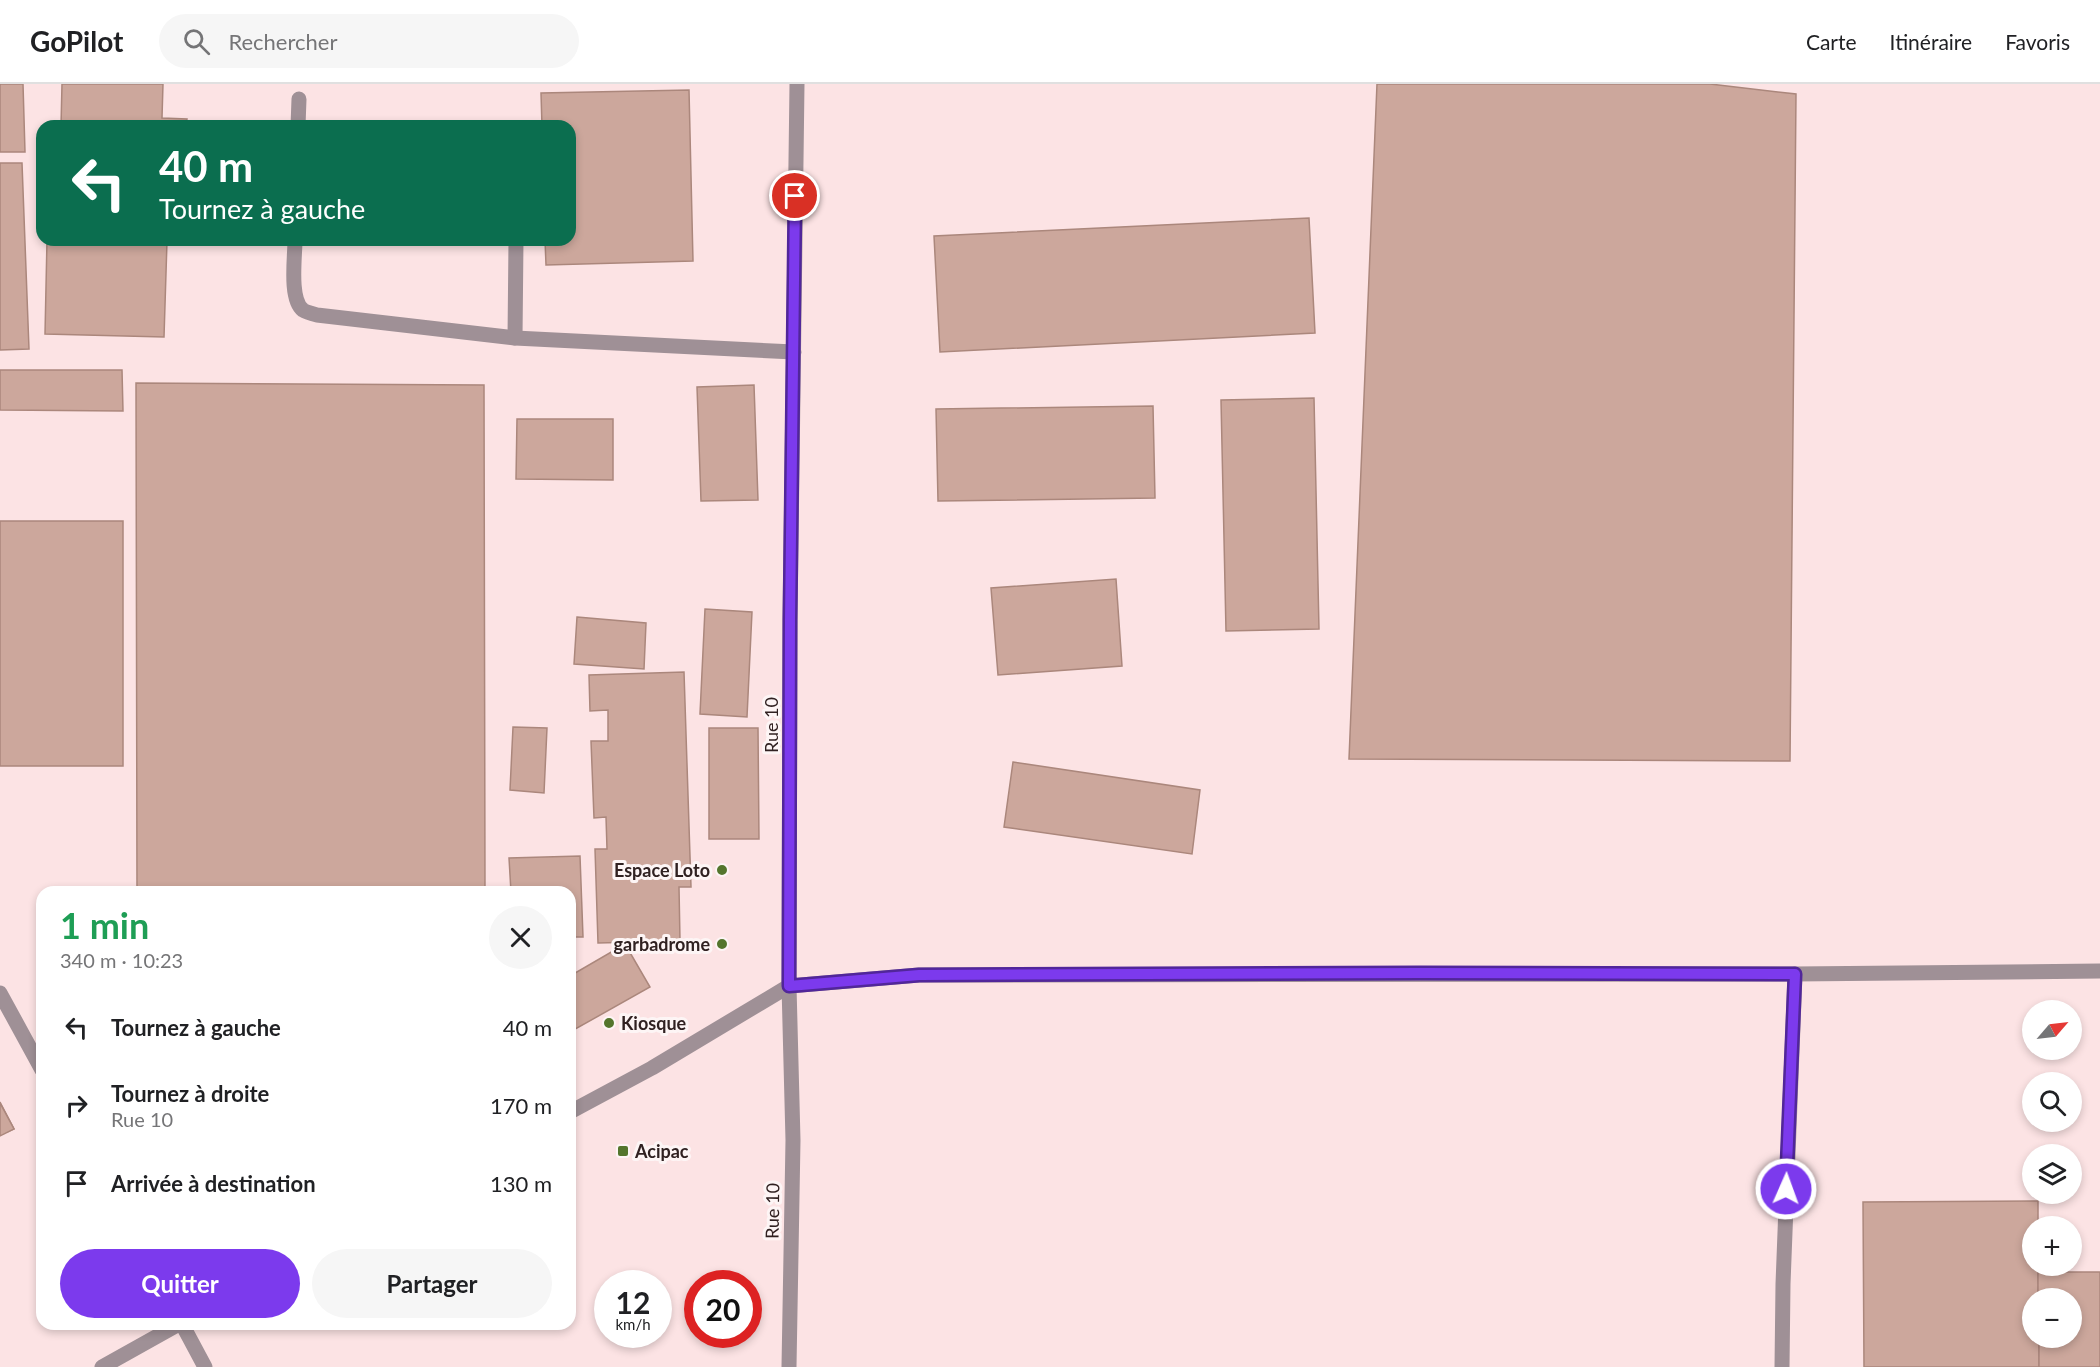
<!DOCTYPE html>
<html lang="fr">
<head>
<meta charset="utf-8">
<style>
  :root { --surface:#fff; --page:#f6f6f6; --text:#202124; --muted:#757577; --line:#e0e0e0; --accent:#7c3aed }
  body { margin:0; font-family:Lato,sans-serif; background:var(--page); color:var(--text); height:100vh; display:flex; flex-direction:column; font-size:22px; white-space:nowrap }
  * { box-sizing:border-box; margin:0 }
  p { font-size:20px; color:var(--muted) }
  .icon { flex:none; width:33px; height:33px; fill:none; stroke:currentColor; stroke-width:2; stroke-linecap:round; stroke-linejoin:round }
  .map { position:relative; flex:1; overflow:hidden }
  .drawer { position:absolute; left:36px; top:802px; width:540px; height:444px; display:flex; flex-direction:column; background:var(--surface); border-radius:18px; box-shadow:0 3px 9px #0003 }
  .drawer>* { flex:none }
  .banner { position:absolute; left:36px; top:36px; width:540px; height:126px; border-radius:18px; box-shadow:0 3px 9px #0003; background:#0b6e4f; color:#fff; overflow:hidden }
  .needle { width:39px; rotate:62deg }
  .tools { position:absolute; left:2022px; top:916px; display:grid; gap:12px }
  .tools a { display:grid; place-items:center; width:60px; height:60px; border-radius:50%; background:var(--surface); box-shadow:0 3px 9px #0003; font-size:30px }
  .speed { position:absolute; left:594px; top:1186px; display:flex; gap:12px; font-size:30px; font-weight:700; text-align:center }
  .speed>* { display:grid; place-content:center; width:78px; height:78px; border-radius:50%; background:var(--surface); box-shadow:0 3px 9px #0003; line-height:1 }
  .speed small { font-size:15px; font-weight:400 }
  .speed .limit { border:9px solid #d22; background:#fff; color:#111 }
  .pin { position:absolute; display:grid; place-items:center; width:51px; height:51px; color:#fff; margin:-26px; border:3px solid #fff; border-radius:50%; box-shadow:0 2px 6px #0007 }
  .me { position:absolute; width:66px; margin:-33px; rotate:2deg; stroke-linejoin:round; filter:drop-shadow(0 0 4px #0008) }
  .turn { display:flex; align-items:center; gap:21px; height:126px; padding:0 24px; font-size:27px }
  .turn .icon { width:78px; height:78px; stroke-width:2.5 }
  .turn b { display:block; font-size:42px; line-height:51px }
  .round { display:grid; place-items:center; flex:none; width:63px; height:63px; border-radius:32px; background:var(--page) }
  .headline { display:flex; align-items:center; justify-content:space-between; height:102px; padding:0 24px }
  h1 { font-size:36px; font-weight:700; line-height:45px; color:#1e9e55 }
  .action { display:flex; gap:12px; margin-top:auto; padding:12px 24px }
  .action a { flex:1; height:69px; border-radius:36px; background:var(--accent); color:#fff; font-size:24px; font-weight:700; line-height:69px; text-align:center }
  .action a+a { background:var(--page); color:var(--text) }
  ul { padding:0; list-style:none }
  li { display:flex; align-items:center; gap:18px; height:78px; padding:0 24px }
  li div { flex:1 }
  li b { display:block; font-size:22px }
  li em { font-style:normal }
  header { display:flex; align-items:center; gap:36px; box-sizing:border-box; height:84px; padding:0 30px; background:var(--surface); border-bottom:2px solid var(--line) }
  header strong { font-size:28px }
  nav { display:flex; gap:33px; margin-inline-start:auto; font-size:21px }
  .search { width:420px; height:54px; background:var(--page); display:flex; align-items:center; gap:15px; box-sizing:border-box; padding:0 21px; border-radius:33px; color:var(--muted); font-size:22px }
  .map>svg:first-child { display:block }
  .building { fill:#cca79c; stroke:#ab877c; stroke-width:1.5 }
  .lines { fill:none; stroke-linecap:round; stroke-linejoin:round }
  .minor { stroke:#9f9096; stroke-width:15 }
  .route-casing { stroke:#51269a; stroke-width:15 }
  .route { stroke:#7c3aed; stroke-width:10 }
  .poi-dot { fill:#54752c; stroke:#fdf5f5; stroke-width:2 }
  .labels { text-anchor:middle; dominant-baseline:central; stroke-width:6; stroke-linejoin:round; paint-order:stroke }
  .street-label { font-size:18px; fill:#302121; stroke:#fdf5f5 }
  .poi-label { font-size:18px; font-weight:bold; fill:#302121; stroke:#fdf5f5; text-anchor:end }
</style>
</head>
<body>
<header>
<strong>GoPilot</strong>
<div class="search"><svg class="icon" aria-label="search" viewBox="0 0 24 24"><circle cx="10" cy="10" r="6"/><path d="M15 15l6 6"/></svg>Rechercher</div>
<nav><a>Carte</a><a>Itinéraire</a><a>Favoris</a></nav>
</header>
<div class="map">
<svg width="2100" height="1283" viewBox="0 0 2100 1283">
  <rect width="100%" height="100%" fill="#fce3e4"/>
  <g class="building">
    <polygon points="0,0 23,0 25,68 0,68"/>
    <polygon points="62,0 163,0 162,34 187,35 186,42 61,42"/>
    <polygon points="1377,0 1710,0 1796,10 1790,677 1349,675"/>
    <polygon points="689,6 693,177 546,181 545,156 570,156 570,42 542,42 541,9"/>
    <polygon points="0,79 22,79 29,265 0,266"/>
    <polygon points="1309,134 1315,249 940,268 934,152"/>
    <polygon points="47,156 183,156 183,158 167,157 164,253 45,250"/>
    <polygon points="0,286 122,286 123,327 0,326"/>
    <polygon points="136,299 484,301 485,808 137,808"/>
    <polygon points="754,301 758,416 701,417 697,303"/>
    <polygon points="1314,314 1319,545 1226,547 1221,316"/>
    <polygon points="1153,322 1155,414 938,417 936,325"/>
    <polygon points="517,335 613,335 613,396 516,395"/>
    <rect x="0" y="437" width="123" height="245"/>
    <polygon points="1116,495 1122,582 998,591 991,504"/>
    <polygon points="705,525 752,528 747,633 700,630"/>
    <polygon points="577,533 646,539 644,585 574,580"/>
    <polygon points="684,588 691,803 679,803 680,857 598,859 595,765 607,765 606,733 594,734 591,657 608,657 608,626 590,627 589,591"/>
    <polygon points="513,643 547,644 544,709 510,706"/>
    <polygon points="709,644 758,644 759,755 709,755"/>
    <polygon points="1013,678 1200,706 1192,770 1004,743"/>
    <polygon points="580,772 583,853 570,853 570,808 511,808 509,774"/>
    <polygon points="625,860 650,903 570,948 570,892"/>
    <polygon points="0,1018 14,1045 7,1048 0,1034"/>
    <polygon points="0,1019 14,1045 0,1052"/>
    <polygon points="2038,1117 2038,1143 2032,1143 2032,1182 2038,1182 2038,1215 2032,1215 2032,1254 2039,1254 2039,1283 1864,1283 1863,1118"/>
    <polygon points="2038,1188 2100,1188 2100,1283 2039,1283 2039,1254 2072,1254 2072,1215 2038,1215"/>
  </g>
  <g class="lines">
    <g class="minor">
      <polyline points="298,42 299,15"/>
      <path d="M295 156C295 173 289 215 303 226 306 228 313 230 317 231L515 254 794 268"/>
      <polyline points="515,254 516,156"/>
      <polyline points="0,909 42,986"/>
      <polyline points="570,1028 652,984 789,902 919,891 1795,890 2100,887"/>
      <polyline points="182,1240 205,1283"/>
      <polyline points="102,1283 179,1240"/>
      <polyline points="789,1283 793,1056 789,902 790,536 797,0"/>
      <polyline points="1782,1283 1783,1200 1795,890"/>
    </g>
  </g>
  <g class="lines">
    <g class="route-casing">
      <polyline id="route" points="795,112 790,536 789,902 919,891 1420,889 1795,890 1786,1105"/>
    </g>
    <use href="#route" class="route"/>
  </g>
  <g class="poi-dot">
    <circle cx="722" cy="786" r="6"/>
    <circle cx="722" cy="860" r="6"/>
    <circle cx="609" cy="939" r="6"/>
    <rect x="617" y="1061" width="12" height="12" rx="3"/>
  </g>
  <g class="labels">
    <g class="street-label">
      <text transform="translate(771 641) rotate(-90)">Rue 10</text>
      <text transform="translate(772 1127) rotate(-89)">Rue 10</text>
    </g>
    <g class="poi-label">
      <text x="710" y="786">Espace Loto</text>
      <text x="710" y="860">garbadrome</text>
      <text x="621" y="939" text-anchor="start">Kiosque</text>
      <text x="635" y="1067" text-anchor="start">Acipac</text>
    </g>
  </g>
</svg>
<div class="tools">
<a><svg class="needle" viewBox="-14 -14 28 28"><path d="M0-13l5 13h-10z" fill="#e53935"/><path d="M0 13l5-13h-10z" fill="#757577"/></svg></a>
<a><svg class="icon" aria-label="search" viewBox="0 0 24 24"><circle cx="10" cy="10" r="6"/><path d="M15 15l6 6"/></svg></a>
<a><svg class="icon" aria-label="layers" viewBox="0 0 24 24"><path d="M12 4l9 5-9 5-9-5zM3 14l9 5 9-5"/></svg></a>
<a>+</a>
<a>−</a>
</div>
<div class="speed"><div>12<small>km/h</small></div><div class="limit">20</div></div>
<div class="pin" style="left:795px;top:112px;background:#d93025"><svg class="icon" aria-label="arrive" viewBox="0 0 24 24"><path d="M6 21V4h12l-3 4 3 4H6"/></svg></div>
<svg class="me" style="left:1786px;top:1105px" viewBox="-20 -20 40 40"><circle r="17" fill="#7c3aed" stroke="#fff" stroke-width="3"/><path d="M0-11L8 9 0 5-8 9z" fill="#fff"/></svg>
<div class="banner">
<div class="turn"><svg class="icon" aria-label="left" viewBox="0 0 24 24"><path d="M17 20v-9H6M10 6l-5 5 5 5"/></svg><div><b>40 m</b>Tournez à gauche</div></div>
</div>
<section class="drawer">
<div class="headline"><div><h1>1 min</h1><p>340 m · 10:23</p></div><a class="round"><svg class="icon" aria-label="close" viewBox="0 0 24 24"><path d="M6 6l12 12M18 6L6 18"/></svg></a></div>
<ul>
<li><svg class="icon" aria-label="left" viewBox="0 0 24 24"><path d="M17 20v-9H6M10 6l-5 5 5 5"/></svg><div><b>Tournez à gauche</b></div><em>40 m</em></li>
<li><svg class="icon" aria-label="right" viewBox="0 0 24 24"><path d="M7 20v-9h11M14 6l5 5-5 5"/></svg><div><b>Tournez à droite</b><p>Rue 10</p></div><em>170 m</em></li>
<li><svg class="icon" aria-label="arrive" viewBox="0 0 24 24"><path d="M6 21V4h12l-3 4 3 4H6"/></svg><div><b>Arrivée à destination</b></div><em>130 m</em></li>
</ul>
<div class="action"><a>Quitter</a><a>Partager</a></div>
</section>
</div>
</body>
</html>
